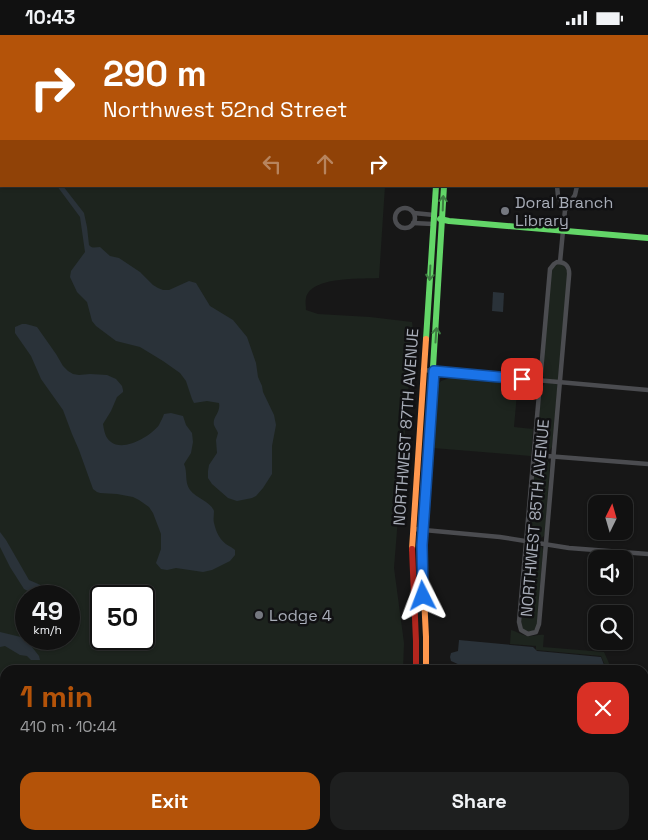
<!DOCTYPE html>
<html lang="en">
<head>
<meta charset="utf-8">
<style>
  :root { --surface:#111; --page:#1e1f1f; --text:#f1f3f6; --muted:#9c9d9f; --line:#303131; --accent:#b45309 }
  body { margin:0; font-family:"Space Grotesk",sans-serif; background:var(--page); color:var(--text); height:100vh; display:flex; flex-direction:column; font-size:19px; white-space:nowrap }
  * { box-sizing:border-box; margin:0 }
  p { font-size:16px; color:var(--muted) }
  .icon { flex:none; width:28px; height:28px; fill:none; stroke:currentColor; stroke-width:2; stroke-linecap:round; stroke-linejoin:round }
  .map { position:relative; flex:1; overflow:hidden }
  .sheet { position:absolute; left:0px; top:630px; width:649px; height:175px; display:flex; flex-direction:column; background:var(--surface); border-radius:15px 15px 0 0; box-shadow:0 1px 4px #0004,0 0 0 1px var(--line) }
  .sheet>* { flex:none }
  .banner { position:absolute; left:0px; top:0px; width:649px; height:152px; box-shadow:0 1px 4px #0004,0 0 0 1px var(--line); background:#b45309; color:#fff; overflow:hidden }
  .needle { width:32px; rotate:5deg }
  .buttons { position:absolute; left:588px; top:460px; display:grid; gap:10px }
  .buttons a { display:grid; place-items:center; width:45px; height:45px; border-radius:10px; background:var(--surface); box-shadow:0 1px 4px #0004,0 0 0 1px var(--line); font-size:25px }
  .speed { position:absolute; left:15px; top:550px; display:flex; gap:10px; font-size:25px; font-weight:700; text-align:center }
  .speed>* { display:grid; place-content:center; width:65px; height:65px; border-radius:50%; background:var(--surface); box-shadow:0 1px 4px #0004,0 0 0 1px var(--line); line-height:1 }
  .speed small { font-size:12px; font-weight:400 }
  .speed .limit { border:2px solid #111; border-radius:8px; background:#fff; color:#111 }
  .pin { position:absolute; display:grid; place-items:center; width:42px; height:42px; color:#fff; margin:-21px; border-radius:10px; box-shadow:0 2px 8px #0006 }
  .me { position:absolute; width:55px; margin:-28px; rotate:357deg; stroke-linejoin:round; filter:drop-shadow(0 0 4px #0008) }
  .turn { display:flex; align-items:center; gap:18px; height:105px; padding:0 20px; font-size:22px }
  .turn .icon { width:65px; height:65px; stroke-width:2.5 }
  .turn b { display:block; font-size:35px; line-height:42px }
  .lanes { display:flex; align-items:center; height:48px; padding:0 20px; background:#0003; justify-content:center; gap:25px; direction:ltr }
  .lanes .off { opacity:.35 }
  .round { display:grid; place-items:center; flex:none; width:52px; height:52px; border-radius:15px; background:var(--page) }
  .headline { display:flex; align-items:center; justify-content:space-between; height:85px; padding:0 20px }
  h1 { font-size:30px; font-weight:700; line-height:38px; color:var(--accent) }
  .button { display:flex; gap:10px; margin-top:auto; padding:10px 20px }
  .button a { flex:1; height:58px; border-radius:15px; background:var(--accent); color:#fff; font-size:20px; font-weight:700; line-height:58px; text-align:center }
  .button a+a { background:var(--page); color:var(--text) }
  .status { display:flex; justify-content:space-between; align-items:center; height:35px; padding:0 25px; background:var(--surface); direction:ltr }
  .status svg { height:14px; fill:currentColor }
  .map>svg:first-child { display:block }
  .green { fill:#1d241e; fill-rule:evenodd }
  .water { fill:#2a3239 }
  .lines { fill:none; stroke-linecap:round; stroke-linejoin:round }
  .street { stroke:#4b4c50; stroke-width:4.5 }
  .fast { stroke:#63d668; stroke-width:6 }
  .slow { stroke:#ff974d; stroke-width:6 }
  .jam { stroke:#b3261e; stroke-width:6 }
  .oneway { stroke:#3e7d42 }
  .route-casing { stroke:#114b97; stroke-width:12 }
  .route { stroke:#1a73e8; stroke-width:9 }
  .poi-dot { fill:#757880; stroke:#111113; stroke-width:2 }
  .labels { text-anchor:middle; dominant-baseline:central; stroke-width:5; stroke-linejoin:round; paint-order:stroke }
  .poi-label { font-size:16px; fill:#a8adb8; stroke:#111113; text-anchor:start }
  .street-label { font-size:16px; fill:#a8adb8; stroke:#111113 }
</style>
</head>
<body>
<div class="status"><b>10:43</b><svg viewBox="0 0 49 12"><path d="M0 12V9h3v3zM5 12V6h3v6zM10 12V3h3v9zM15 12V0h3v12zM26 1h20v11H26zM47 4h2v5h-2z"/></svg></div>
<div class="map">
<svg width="648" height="805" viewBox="0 0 648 805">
  <rect width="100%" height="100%" fill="#171717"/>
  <g class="green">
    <path d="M0 0H392V1H1V151H385L379 243C362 244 311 241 306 263 305 266 306 271 306 275L318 279 370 282 412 287 413 296 394 533 404 608 403 635H5V800H390V805H0ZM26 561H69V604H26ZM101 561H144V604H101Z"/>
    <rect x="460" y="0" width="155" height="1"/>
    <polygon points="558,229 563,230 568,237 552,412 549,416 548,426 550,429 545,498 544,501 541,503 530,502 528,499 534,430 537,425 539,415 536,410 542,352 544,350 545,343 542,340 551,235 553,231"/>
    <polygon points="450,343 473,343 518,347 514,392 533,394 531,421 433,413 437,351 441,346"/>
    <path d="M530 510 542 512 543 515 537 592C532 599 527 597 521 593V590L528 512Z"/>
    <path d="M511 595C516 596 521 600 527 601 533 602 538 599 544 600L543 612 604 617 612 635H607L601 621 536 615V611L510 609Z"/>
  </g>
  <g class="water">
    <polygon points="33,0 183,0 184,1 33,1"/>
    <path d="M57 151H63L84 178 87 192 89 210C92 214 96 212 100 212L110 221 119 223 140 237 153 250 158 253 163 255H169L189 246 196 248 210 271 233 285 247 302 256 328 258 342 262 351 263 357 274 380 276 390 272 411V439L263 453 256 461 252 463 237 466 228 463 212 449 208 443V436L209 430 217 418 216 405 218 398C217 395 215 393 214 390 212 382 221 378 219 368L207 366 194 368 192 364 186 346 180 338 163 326 140 312 116 306 96 291 92 286 87 267 77 257 70 242 71 236 85 217 80 182Z"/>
    <polygon points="493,257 504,258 503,277 492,276"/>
    <path d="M22 289H26L37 292 56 319 63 331 68 336 73 339 79 340 90 339 107 340 116 344 122 351 123 355V357L117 362 111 376 103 389C104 395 105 403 111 407 124 417 151 401 159 390 161 386 163 382 164 379L171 378 183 381 186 390 192 398 193 407 191 418 184 429C188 438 184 446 190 455 196 463 211 467 214 476 214 480 213 484 214 488 216 497 220 506 229 511 231 512 233 513 235 515V520L230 526 212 535 203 537 176 533 167 535 161 534 156 528 161 514V499L153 478 149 472 139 465 133 462 117 459 100 458 97 457 93 454 79 415 72 399 63 375 41 344 31 321 15 298V292Z"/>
    <polygon points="0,497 6,505 29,545 59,558 62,561 38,561 24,554 10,532 0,512"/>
    <polygon points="0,597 25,603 39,621 40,625 31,625 27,621 20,620 5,611 0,612"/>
    <polygon points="459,605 533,612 537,616 601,622 606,635 471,635 451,626 450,622 451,618 458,616"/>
    <polygon points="644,724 646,728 648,727 648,774 646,775 647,784 644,794"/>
    <polygon points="479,800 640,800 636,805 482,805"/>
  </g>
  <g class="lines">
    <g class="street">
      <polyline points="648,55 648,56"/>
      <polyline points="557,151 558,161 565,175"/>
      <circle cx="405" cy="183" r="10"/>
      <polyline points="414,178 434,180"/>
      <polyline points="413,188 433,189"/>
      <path d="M557 227C566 227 570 232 569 241L539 589 536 597 528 599 521 595 519 587 550 234 554 229Z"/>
      <polyline points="560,227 565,175 575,160 577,151"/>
      <polyline points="423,335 648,355"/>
      <polyline points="534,420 648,429"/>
      <polyline points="413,494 500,502 569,513 648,519"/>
    </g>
    <g class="fast">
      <polyline points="445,0 445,1"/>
      <polyline points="440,184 449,186 648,203"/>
      <polyline points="426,304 436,151"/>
      <polyline points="432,349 444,151"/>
      <polyline points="404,800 404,805"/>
    </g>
    <g class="slow">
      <polyline points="412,514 426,304"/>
      <polyline points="426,635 426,602 422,521 432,349"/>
    </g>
    <g class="jam">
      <polyline points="454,0 454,1"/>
      <polyline points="412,514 416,606 416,635"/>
      <polyline points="394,800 394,805"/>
    </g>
  </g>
  <defs><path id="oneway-shaft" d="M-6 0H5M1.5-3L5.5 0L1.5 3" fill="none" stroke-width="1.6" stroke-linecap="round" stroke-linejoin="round" transform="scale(1.25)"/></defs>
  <g class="oneway">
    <use href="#oneway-shaft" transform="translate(443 168) rotate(-88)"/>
    <use href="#oneway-shaft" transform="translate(430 238) rotate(93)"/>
    <use href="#oneway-shaft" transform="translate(436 300) rotate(-86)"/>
  </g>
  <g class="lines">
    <g class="route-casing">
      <polyline id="route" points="423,561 422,510 434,336 522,344"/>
    </g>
    <use href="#route" class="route"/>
  </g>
  <g class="poi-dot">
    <circle cx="505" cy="176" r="5"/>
    <circle cx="259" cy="580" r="5"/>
  </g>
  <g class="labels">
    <g class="poi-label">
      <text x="515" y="167">Doral Branch<tspan x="515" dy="18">Library</tspan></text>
      <text x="269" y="580">Lodge 4</text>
    </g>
    <g class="street-label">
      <text transform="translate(406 392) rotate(-86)">NORTHWEST 87TH AVENUE</text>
      <text transform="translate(535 483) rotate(-85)">NORTHWEST 85TH AVENUE</text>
    </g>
  </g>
</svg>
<div class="buttons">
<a><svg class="needle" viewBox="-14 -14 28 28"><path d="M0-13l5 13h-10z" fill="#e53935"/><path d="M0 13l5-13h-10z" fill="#9c9d9f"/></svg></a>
<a><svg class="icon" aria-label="sound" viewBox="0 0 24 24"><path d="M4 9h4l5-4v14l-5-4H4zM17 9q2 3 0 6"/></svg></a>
<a><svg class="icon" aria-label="search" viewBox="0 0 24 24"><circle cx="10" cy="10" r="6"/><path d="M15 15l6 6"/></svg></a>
</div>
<div class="speed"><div>49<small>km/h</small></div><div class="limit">50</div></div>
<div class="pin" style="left:522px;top:344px;background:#d93025"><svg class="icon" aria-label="arrive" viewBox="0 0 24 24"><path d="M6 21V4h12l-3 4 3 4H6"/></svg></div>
<svg class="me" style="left:423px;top:561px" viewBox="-20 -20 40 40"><path d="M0-17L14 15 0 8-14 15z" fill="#1a73e8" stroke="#fff" stroke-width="4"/></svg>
<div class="banner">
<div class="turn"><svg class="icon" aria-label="right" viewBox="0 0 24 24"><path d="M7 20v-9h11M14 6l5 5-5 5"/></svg><div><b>290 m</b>Northwest 52nd Street</div></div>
<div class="lanes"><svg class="icon off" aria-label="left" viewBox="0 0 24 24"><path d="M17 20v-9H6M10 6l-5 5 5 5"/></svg><svg class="icon off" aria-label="ahead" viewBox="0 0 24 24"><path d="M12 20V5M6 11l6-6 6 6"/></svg><svg class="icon" aria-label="right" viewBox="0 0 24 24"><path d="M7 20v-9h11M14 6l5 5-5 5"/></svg></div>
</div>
<section class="sheet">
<div class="headline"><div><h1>1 min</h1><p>410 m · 10:44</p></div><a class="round" style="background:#d93025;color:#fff"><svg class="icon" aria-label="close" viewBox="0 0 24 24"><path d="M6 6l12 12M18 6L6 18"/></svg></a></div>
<div class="button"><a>Exit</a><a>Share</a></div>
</section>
</div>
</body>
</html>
